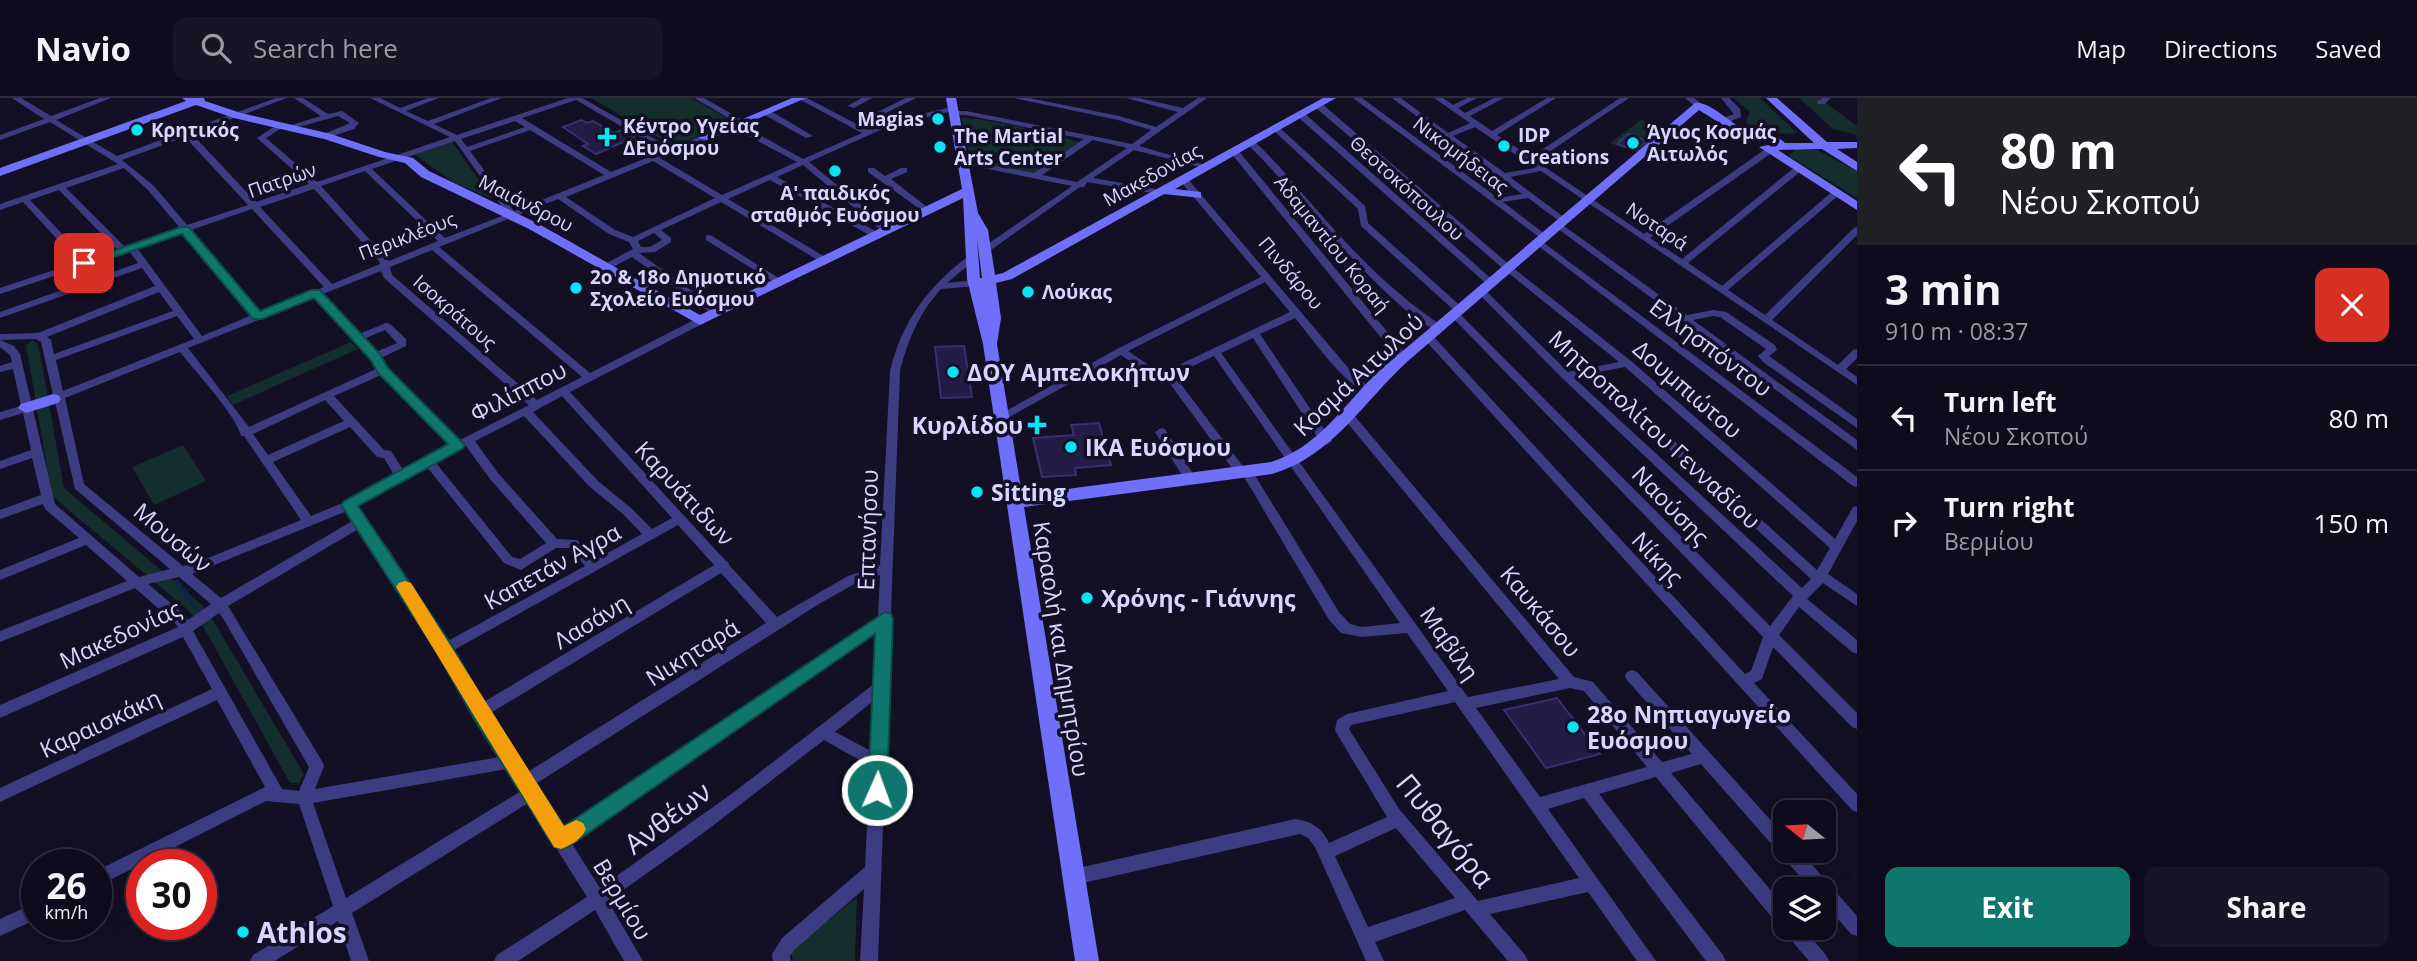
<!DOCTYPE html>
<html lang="en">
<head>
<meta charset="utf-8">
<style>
  :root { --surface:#0e0b1c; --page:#171425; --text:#f1f3f6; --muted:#9b9ba3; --line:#2e2b3b; --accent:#0f766e }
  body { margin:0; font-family:"Open Sans",sans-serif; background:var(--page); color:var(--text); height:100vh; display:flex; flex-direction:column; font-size:26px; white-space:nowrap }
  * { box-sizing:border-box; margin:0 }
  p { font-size:23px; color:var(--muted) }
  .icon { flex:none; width:38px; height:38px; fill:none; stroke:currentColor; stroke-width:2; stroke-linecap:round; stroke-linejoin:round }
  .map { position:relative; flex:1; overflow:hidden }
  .side { display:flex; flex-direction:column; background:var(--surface); width:560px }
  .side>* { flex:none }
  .top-card { background:#202124; color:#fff; overflow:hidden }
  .needle { width:46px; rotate:288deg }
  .fabs { position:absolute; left:1773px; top:702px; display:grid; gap:14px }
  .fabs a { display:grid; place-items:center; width:63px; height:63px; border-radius:14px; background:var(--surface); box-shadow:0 7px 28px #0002,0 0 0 2px var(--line); font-size:35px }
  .speed { position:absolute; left:21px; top:751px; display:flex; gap:14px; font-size:35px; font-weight:700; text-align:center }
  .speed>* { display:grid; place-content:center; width:91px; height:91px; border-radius:50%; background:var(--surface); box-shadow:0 7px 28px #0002,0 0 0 2px var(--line); line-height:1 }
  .speed small { font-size:18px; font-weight:400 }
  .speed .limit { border:10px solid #d22; background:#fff; color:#111 }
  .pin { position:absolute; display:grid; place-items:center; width:60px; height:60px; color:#fff; margin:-30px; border-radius:14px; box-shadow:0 4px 10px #0006 }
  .me { position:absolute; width:77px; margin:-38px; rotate:2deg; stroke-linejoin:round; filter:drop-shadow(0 0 5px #0008) }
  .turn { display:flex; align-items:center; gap:24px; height:147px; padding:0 28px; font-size:32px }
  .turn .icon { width:91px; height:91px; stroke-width:2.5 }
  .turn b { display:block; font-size:49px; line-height:60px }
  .round { display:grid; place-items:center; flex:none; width:74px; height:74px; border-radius:14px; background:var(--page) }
  .summary { display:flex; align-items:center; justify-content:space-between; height:119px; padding:0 28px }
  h1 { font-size:42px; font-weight:700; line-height:52px }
  .primary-button { display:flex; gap:14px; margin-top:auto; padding:14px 28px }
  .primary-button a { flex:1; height:80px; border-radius:14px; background:var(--accent); color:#fff; font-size:28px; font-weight:700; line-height:80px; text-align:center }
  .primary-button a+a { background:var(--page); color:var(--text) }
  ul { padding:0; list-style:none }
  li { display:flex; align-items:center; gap:21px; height:105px; padding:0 28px; border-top:2px solid var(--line) }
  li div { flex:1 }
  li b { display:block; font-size:26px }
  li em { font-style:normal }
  header { display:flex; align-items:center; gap:42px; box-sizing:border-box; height:98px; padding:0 35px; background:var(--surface); border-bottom:2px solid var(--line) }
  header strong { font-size:33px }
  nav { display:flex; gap:38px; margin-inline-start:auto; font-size:24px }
  .search { width:490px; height:63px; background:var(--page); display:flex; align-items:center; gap:18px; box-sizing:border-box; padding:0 24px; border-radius:14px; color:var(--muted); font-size:26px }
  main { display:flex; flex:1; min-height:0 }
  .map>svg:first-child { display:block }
  .green { fill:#132e2d }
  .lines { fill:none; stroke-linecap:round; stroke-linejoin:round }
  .stream-far1 { stroke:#102648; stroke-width:4.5 }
  .stream { stroke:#102648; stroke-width:5 }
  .building { fill:#231c45; stroke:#3a2f70; stroke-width:2 }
  .street { fill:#3d3c82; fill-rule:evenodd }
  .secondary { fill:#6f6ffa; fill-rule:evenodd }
  .route { fill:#0f766e; stroke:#0a4d48; stroke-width:2 }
  .slow { fill:#f59e0b }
  .poi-dot { fill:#08e4f6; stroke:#130f25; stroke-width:2.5 }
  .labels { text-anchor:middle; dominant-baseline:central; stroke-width:7; stroke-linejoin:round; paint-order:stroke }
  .far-poi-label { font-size:19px; font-weight:bold; fill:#d8d5fe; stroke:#130f25; text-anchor:start }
  .far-street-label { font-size:19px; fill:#d8d5fe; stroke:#130f25 }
  .street-label { font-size:23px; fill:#d8d5fe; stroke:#130f25 }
  .poi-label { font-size:23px; font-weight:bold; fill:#d8d5fe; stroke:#130f25; text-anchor:start }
  .near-street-label { font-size:28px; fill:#d8d5fe; stroke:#130f25 }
  .near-poi-label { font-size:28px; font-weight:bold; fill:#d8d5fe; stroke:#130f25; text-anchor:start }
</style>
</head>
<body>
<header>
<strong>Navio</strong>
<div class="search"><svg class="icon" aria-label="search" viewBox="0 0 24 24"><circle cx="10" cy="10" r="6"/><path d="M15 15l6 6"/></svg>Search here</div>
<nav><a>Map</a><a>Directions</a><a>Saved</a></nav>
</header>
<main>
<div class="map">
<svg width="1857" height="863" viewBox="0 0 1857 863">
  <rect width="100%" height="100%" fill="#130f25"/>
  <g class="green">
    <polygon points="591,0 691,0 734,24 673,48"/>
    <polygon points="1734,0 1760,0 1797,35 1783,36 1749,28 1746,23 1750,14"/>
    <polygon points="1799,0 1819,0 1857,28 1857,37 1833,31"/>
    <polygon points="961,20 978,21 1020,29 1080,44 1033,76 971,64"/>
    <polygon points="1641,22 1674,32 1643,56 1610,45"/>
    <polygon points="452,44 492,101 453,84 414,56"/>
    <polygon points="1795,51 1817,52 1857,73 1857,100 1789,58"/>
    <polygon points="32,243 37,245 41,261 64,390 201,506 213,522 304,676 299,685 290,685 204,530 188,512 52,398 26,247"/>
    <polygon points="351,244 358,251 233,307 227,298"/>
    <polygon points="183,347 206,383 154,407 132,369"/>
    <polygon points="857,799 855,863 793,863 791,853"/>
  </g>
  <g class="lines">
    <polyline class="stream-far1" points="177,484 184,493"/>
    <polyline class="stream" points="183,492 201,517"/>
  </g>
  <g class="building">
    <polygon points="581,22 587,25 593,23 614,35 622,32 635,39 596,56 583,48 588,46 563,29"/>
    <polygon points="1628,36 1647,43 1635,52 1617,46"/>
    <polygon points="964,248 972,299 941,300 935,249"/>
    <polygon points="1099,325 1111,367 1075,370 1076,377 1042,379 1033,340 1074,337 1071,327"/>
    <polygon points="1557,600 1600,656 1546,670 1504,612"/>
  </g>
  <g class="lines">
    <g class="street">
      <path d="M12 0H21L51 18 100 0H111L56 22 117 58 276 0H287L192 36 256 104 309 86 257 40 278 26 285 28 266 40 317 84 450 39 370 0H380L400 10 428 0H439L406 13 428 23 491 0H502L434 26 457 37 568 0H582L671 50 701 38H707V42L660 60 722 97 797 64 732 29V25H738L803 61 862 35 797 0H807L868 32 882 25 956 8V12L887 29 809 64 889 130V134H883L803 67 777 79 879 135V139H873L770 82 728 101 827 160V164H821L721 104 661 132 671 140V144L655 154 639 155 720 213V217H714L632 159 609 171H603V167L633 151 629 144 609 136 558 101 439 149 590 275 696 221H704V225L570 294 725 462 728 464 730 468 777 519 848 478 880 467 890 273C902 223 929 187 970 157L973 156 978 159 947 185 976 182 981 185 976 188 941 191C919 215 908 242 900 273L878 863H860L864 791 794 852 790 858 791 863H773L772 856 782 840 865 769 870 668 824 642 702 736 608 803 643 863H624L595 812 518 863H494L497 857 587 799 528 705 352 815 369 863H351L338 823 275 863H250L253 857 333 808 299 706 266 703 96 789V773L265 689 217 602 0 704V690L212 591 183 539 0 620V607L178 529 175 525 135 490 0 544V533L127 483 86 447 0 482V472L79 440 45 411 43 406 0 421V412L41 397 32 360 0 371V363L31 352 23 315 0 322V314L21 308 13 271 0 274V268L12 264 10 257 0 249V236L38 235 155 188 142 170 0 220V214L138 165 129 153 0 196V190L78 164 23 104 0 112V106L118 66 50 24 0 42V37L44 21ZM576 2 664 53 611 74 522 20ZM515 23 525 29 467 49 461 41ZM530 32 604 77 514 113 470 53ZM185 39 248 107 187 127 154 88 122 62ZM455 43 507 116 445 140 372 71ZM653 63 715 100 633 139 615 132 566 99ZM124 70 148 92 180 130 124 148 66 90ZM365 73 438 143 389 163 321 88ZM314 91 379 163 380 166 332 186 260 109ZM59 92 116 151 86 161 30 102ZM252 111 324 189 260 214 191 132ZM183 134 252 217 202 238 137 150ZM654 135 662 142 650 149H641L638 143ZM432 152 582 279 537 302 392 177 390 169ZM381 173 384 180 529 307 458 343 386 270 381 260 406 248V241L390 226 386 225 359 236 323 196ZM159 194 173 213 54 256 51 242 47 239ZM316 199 371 260 376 271 249 329 188 250ZM177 218 194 241 63 293 56 262ZM385 232 397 245 376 254 364 241ZM36 241 41 244 53 297 48 301 49 303 55 304 75 391 170 471 139 479 55 406 20 256 14 248 0 242ZM180 254C195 273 236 317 241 338H244L301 422 196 465 183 468 84 386 65 300ZM381 277 450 347 403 372 391 353 384 352 334 298ZM562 298 672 420 652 431 631 410 598 383 533 314ZM325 302 344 323 268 357 253 336ZM524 318 590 389 623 416 642 436 595 462 577 442 557 441 498 375 475 343ZM350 329 377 359 384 360 394 377 345 404 311 418 273 364ZM466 348 490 381 546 445 520 461 512 459 436 365ZM427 369 504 465 521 472 556 450H570L585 468 446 544 390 453 357 408ZM347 413 354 422 221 500 192 476ZM678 427 714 467 482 605 452 553ZM360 430 397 486 500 659 315 691 324 668 322 663 228 508ZM721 475 766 525 526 675 489 616ZM880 477 878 519 563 732 534 687 819 506 858 484ZM179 479 211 506 188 522 185 517 148 486ZM219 515 224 522 309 669 299 693 282 691 193 533ZM877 534 874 586 738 691 600 790 571 744ZM873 603 871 653 835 634ZM507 671 521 693 346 800 313 705Z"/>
      <polygon points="294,0 303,0 328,16 342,13 359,25 354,31 327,40 323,38 324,36 350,25 338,18 288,32 288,28 321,18"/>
      <polygon points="694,0 704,0 746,24 739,26"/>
      <polygon points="862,0 872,0 854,10 847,8"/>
      <polygon points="906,0 916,0 876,20 869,18"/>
      <path d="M1014 0H1029L1119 18 1156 29 1178 14 1126 0H1139L1183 10 1198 0H1207L1139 48 1212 69 1208 71 1134 52 1093 80 1161 92 1164 93V97L1087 84 1084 89H1080L988 154H982V150L1072 88 963 66H960V62L1034 75 1084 41 966 17H954L950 15 951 13H966L1132 46 1151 32 1118 22ZM1093 42 1127 50 1077 84 1042 77Z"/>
      <path d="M1353 0H1362L1498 100 1522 96 1392 0H1401L1448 35 1470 25 1434 0H1443L1453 7 1467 0H1477L1458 10 1465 15 1494 0H1504L1470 18 1492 33 1547 0H1556L1497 37 1531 59 1620 0H1629L1536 63 1644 136 1767 50H1773V54L1650 140 1682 161 1795 69H1801V73L1688 165 1722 188 1833 93H1839V97L1728 192 1765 217 1854 130 1857 129V137L1772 222 1838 267 1853 252 1857 251V260L1846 271 1857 279V287L1541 73 1510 79 1569 123 1562 125 1528 100 1503 104 1550 140 1549 142H1543ZM1475 29 1535 70 1505 75 1453 38Z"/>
      <polygon points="1685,0 1694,0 1703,7 1696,9"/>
      <polygon points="1721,0 1729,0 1740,11 1741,19 1726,25 1720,25 1720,21 1734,16"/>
      <polygon points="1822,0 1831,0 1824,6 1818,6 1817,4"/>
      <path d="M1315 5H1321L1512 169 1631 263 1835 441 1853 409 1857 408V423L1828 476 1857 496V508L1823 485 1807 501 1857 542V556L1852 554 1799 509 1779 537 1857 615V631L1852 629 1773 549 1762 581 1754 585 1857 696V714L1852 712 1425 242V238H1433L1745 576 1751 573 1763 539 1450 217 1457 215 1361 128 1358 111 1272 31 1279 29 1365 108 1368 125 1464 211V215H1459L1770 528 1793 498 1562 280 1477 194 1482 191 1485 192 1568 274 1619 264 1506 173 1315 9ZM1625 269 1830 450 1817 472 1598 274ZM1588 277 1811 481 1802 490 1574 280Z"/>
      <polygon points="763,12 769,12 813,38 806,40 763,16"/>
      <polygon points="1298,15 1304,15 1495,184 1495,188 1489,188 1298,19"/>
      <path d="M1248 43H1254C1277 64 1296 88 1316 111 1354 155 1395 197 1444 229V233C1407 236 1281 76 1248 47Z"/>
      <polygon points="1231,51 1237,51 1407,258 1407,262 1399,262 1231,55"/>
      <polygon points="868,70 874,70 885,78 901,70 907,70 907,74 891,81 931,112 924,114 868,74"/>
      <path d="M1181 80H1187L1356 279 1374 292 1373 294C1350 297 1310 237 1295 220L1260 236 1332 343 1326 347 1322 346 1253 240 1221 255 1468 599 1559 581 1345 322 1344 319 1345 316H1353L1574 579 1593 584 1662 664 1692 656 1627 582 1625 578 1627 574 1632 572 1637 574 1785 738V752H1799L1857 818V838L1851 836 1824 805V791H1811L1701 666 1671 675 1785 809V830H1803L1826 857 1829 863H1809L1786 836 1784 830 1779 828 1656 679 1599 696 1723 857 1726 863H1706L1584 700 1548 711 1656 863H1637L1588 794 1490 816 1525 857 1528 863H1508L1465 812 1375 844 1384 863H1366L1315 749 1308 740 1300 736 1074 787 1068 785 1066 779 1068 773 1074 771 1295 721C1312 723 1322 730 1329 745L1387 719 1337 636 1335 632 1337 622 1347 616 1448 593 1407 535 1362 539 1341 535 1329 522 1243 377H1237L1168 283 1164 280 1153 279 1121 257 1004 322 1000 323 995 319 1117 251 1261 179 1181 84ZM1265 184 1290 214 1164 274H1159L1128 253ZM1214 258 1400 525 1362 529 1350 526 1339 514 1251 371H1245L1174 277ZM1570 590 1584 593 1647 669 1540 699 1476 610ZM1455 604 1579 780 1478 803 1399 711 1349 631 1351 627ZM1396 730 1455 800 1368 829 1335 758Z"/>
      <polygon points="1560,125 1687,217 1713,212 1726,214 1775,247 1777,252 1769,258 1857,321 1857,330 1763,264 1758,258 1766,251 1720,219 1713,218 1693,222 1857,342 1857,352 1557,130 1556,128"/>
      <polygon points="709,137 712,138 785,184 783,186 777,186 706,142 706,138"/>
      <polygon points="1540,142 1857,379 1857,389 1853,388 1537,147 1535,145"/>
      <polygon points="1161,330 1165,331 1193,376 1195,379 1193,382 1185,382 1155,334"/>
      <polygon points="37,804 37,821 0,838 0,821"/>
    </g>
    <g class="secondary">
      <path d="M182 0H204L205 3 241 15 331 36 385 54 413 60 429 73 537 125 700 217 962 91 946 0H956L978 115 988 132 995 177 1003 175 1323 0H1336L1175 91 1201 94V100L1164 96 1012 181 996 185 1001 220 997 246 1022 397 1271 364C1314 350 1336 318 1366 286 1375 276 1387 266 1398 257L1695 5C1710 3 1729 25 1744 31 1758 37 1775 33 1785 45H1814L1766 0H1777L1827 44H1857V50L1837 51 1857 64V73L1822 51 1778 52 1857 103V112L1759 49 1773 46 1772 44 1737 36 1699 12 1408 263C1363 304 1333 358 1272 376L1024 409 1099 863H1075L983 246 967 181 963 100 700 227 529 131 421 79 405 65 379 59 324 41 234 20 196 7 0 78V70L186 3ZM977 141 982 180H980Z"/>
      <polygon points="792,0 806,0 708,42 698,40"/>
      <polygon points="53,296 58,297 61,301 58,305 26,315 18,310 21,306"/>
    </g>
  </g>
  <polygon class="route" points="181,129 189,129 260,213 311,192 320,192 380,256 388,270 462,344 465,348 462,351 358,408 451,546 486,608 564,728 885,514 891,516 893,521 887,692 884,698 877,701 870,698 868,692 875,536 568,749 561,751 554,749 473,619 438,556 341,407 344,403 448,346 378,275 370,261 314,200 262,221 253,221 182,136 88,168 78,165"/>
  <path class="slow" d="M405 483 411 485 564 728 576 722 583 725 586 731C581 742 571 747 561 751L554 749 399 494 396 489 399 485Z"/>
  <g class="poi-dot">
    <circle cx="938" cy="21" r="7"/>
    <circle cx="137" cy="32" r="7"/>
    <path d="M603.5 28.5h7v7h7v7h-7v7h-7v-7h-7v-7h7z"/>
    <circle cx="1633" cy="45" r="7"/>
    <circle cx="1504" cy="48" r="7"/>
    <circle cx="940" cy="49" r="7"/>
    <circle cx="835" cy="73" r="7"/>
    <circle cx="576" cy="190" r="7"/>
    <circle cx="1028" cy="194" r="7"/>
    <circle cx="953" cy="274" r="7"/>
    <path d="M1033.5 316.5h7v7h7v7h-7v7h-7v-7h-7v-7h7z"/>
    <circle cx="1071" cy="349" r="7"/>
    <circle cx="977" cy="394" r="7"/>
    <circle cx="1087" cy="500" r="7"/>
    <circle cx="1573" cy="629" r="7"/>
    <circle cx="243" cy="834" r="7"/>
  </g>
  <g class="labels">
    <g class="far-poi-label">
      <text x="924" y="21" text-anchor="end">Magias</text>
      <text x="623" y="28">Κέντρο Υγείας<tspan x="623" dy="22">ΔΕυόσμου</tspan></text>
      <text x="151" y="32">Κρητικός</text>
      <text x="1647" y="34">Άγιος Κοσμάς<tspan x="1647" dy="22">Αιτωλός</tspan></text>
      <text x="1518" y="37">IDP<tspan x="1518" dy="22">Creations</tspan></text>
      <text x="954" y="38">The Martial<tspan x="954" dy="22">Arts Center</tspan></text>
      <text x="835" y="95" text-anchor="middle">Α' παιδικός<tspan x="835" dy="22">σταθμός Ευόσμου</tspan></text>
      <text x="590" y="179">2ο &amp; 18ο Δημοτικό<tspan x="590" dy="22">Σχολείο Ευόσμου</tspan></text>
      <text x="1042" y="194">Λούκας</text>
    </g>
    <g class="far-street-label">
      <text transform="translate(1461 57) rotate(37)">Νικομήδειας</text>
      <text transform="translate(1152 77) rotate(-29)">Μακεδονίας</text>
      <text transform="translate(282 82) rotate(-19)">Πατρών</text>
      <text transform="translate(1407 90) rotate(42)">Θεοτοκόπουλου</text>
      <text transform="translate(526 105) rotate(27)">Μαιάνδρου</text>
      <text transform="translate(1657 128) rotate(34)">Νοταρά</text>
      <text transform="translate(407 138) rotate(-21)">Περικλέους</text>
      <text transform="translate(1332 146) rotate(51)">Αδαμαντίου Κοραή</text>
      <text transform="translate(1291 175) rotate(50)">Πινδάρου</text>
      <text transform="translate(455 214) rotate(41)">Ισοκράτους</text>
    </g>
    <g class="street-label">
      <text transform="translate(1711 249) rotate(37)">Ελλησπόντου</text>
      <text transform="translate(1358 276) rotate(-43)">Κοσμά Αιτωλού</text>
      <text transform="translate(1688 291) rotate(41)">Δουμπιώτου</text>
      <text transform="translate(518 293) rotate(-27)">Φιλίππου</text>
      <text transform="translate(1655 331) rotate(43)">Μητροπολίτου Γενναδίου</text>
      <text transform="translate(685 395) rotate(47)">Καρυάτιδων</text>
      <text transform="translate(1671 407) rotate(46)">Ναούσης</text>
      <text transform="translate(867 432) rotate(-88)">Επτανήσου</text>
      <text transform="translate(173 439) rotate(40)">Μουσών</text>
      <text transform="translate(1658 460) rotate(47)">Νίκης</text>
      <text transform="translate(552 468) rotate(-29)">Καπετάν Αγρα</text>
      <text transform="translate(1541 513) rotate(50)">Καυκάσου</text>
      <text transform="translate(591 523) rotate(-31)">Λασάνη</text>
      <text transform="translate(120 536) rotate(-25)">Μακεδονίας</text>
      <text transform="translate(1450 545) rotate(55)">Μαβίλη</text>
      <text transform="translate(1062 551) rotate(81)">Καραολή και Δημητρίου</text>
      <text transform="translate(692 554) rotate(-32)">Νικηταρά</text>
      <text transform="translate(100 625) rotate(-25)">Καραισκάκη</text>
      <text transform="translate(623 801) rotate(59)">Βερμίου</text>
    </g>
    <g class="poi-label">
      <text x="967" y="274">ΔΟΥ Αμπελοκήπων</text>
      <text x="1023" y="327" text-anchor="end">Κυρλίδου</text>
      <text x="1085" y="349">ΙΚΑ Ευόσμου</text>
      <text x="991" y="394">Sitting</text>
      <text x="1101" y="500">Χρόνης - Γιάννης</text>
      <text x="1587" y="616">28ο Νηπιαγωγείο<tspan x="1587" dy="26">Ευόσμου</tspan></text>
    </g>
    <g class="near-street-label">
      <text transform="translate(667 719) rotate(-37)">Ανθέων</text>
      <text transform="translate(1446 732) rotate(51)">Πυθαγόρα</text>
    </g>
    <g class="near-poi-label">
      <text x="257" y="834">Athlos</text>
    </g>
  </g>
</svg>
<div class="fabs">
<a><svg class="needle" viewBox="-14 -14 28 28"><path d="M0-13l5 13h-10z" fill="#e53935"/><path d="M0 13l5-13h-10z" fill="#9b9ba3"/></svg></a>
<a><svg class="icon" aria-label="layers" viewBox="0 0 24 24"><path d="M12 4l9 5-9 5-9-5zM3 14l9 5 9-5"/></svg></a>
</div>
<div class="speed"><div>26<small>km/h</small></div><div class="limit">30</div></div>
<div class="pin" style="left:84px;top:165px;background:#d93025"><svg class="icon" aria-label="arrive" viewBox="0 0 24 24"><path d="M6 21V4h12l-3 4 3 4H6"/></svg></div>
<svg class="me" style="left:877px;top:692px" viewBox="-20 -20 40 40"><circle r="17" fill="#0f766e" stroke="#fff" stroke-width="3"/><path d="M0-11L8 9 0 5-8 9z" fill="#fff"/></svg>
</div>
<section class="side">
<div class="top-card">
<div class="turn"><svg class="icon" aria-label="left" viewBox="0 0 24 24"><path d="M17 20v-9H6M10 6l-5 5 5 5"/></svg><div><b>80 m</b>Νέου Σκοπού</div></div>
</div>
<div class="summary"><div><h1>3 min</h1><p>910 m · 08:37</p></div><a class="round" style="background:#d93025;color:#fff"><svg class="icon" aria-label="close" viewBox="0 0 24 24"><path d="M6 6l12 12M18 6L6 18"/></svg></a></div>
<ul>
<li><svg class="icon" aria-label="left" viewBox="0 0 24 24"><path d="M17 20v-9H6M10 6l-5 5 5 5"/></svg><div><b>Turn left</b><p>Νέου Σκοπού</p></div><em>80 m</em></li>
<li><svg class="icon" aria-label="right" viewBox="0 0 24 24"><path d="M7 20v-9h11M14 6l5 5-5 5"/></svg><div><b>Turn right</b><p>Βερμίου</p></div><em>150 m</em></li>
</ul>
<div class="primary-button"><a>Exit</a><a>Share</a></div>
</section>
</main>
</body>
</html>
